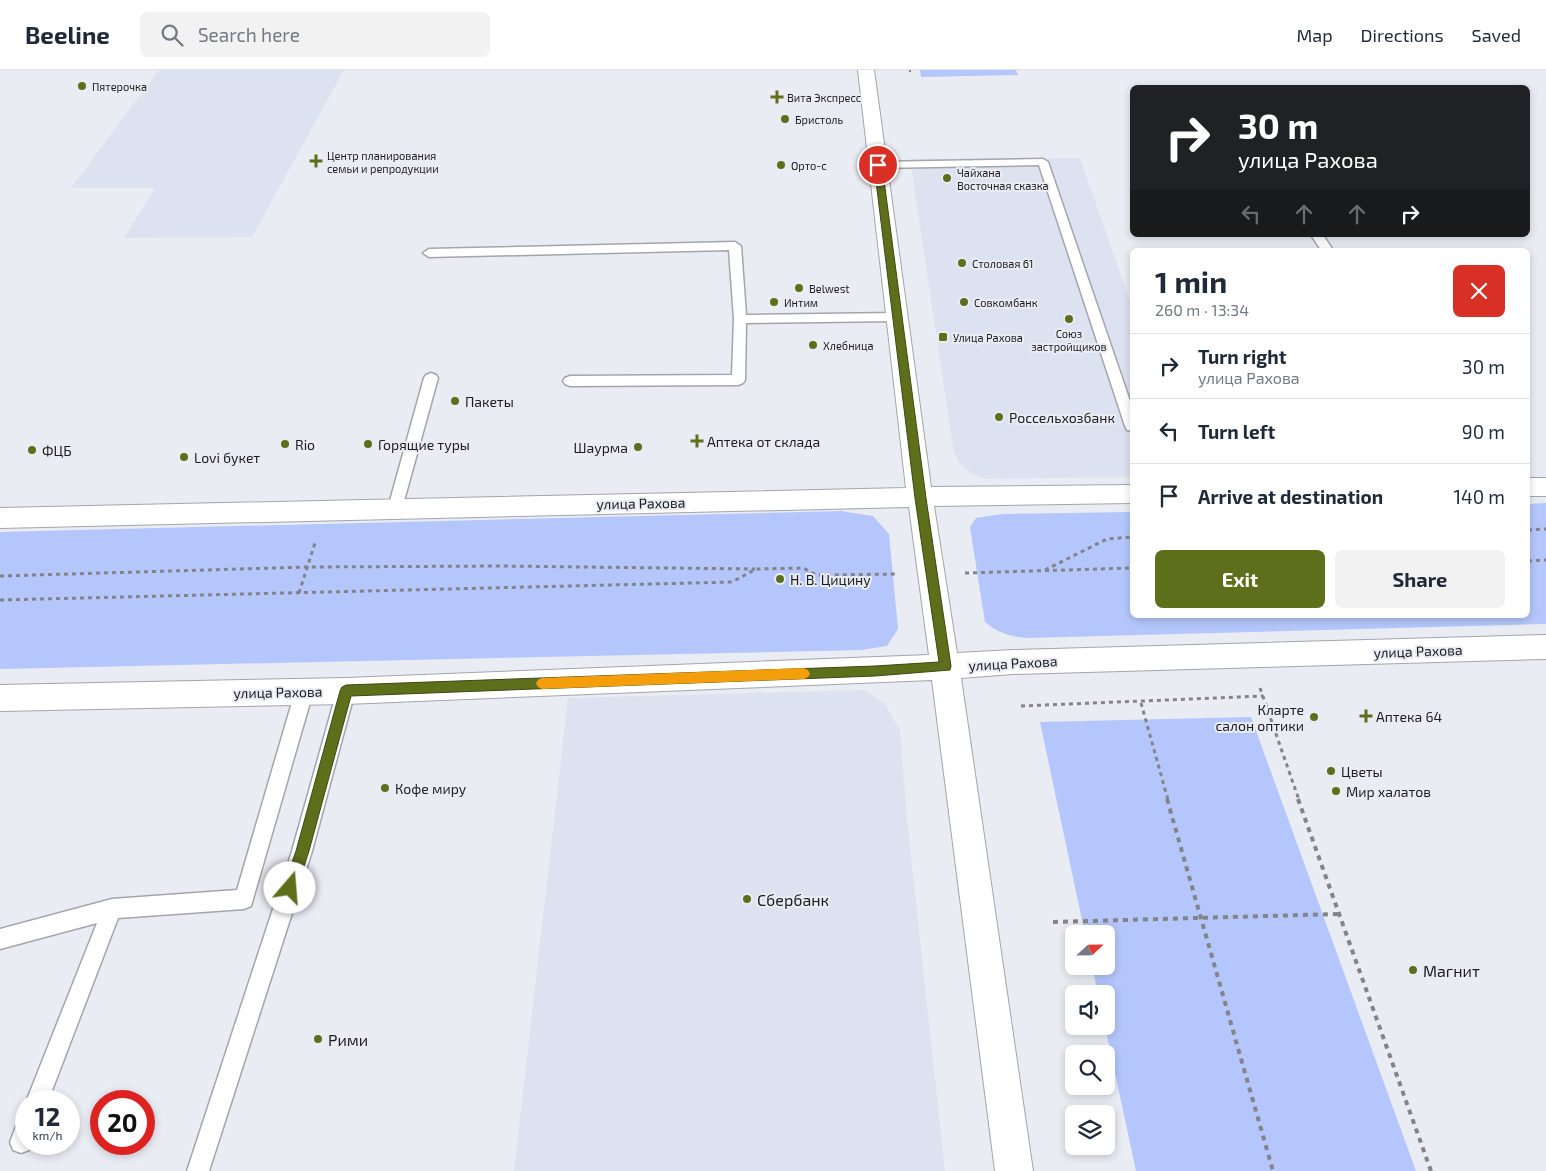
<!DOCTYPE html>
<html lang="en">
<head>
<meta charset="utf-8">
<style>
  :root { --surface:#fff; --page:#f2f2f3; --text:#1f2937; --muted:#747a83; --line:#e0e1e3; --accent:#5e6f1c }
  body { margin:0; font-family:"Exo 2",sans-serif; background:var(--page); color:var(--text); height:100vh; display:flex; flex-direction:column; font-size:19px; white-space:nowrap }
  * { box-sizing:border-box; margin:0 }
  p { font-size:16px; color:var(--muted) }
  .icon { flex:none; width:28px; height:28px; fill:none; stroke:currentColor; stroke-width:2; stroke-linecap:round; stroke-linejoin:round }
  .map { position:relative; flex:1; overflow:hidden }
  .side { position:absolute; left:1130px; top:178px; width:400px; height:370px; display:flex; flex-direction:column; background:var(--surface); border-radius:8px; box-shadow:0 2px 8px #0003 }
  .side>* { flex:none }
  .hud { position:absolute; left:1130px; top:15px; width:400px; height:152px; border-radius:8px; box-shadow:0 2px 8px #0003; background:#202124; color:#fff; overflow:hidden }
  .needle { width:32px; rotate:68deg }
  .buttons { position:absolute; left:1065px; top:855px; display:grid; gap:10px }
  .buttons a { display:grid; place-items:center; width:50px; height:50px; border-radius:8px; background:var(--surface); box-shadow:0 2px 8px #0003; font-size:25px }
  .speed { position:absolute; left:15px; top:1020px; display:flex; gap:10px; font-size:25px; font-weight:700; text-align:center }
  .speed>* { display:grid; place-content:center; width:65px; height:65px; border-radius:50%; background:var(--surface); box-shadow:0 2px 8px #0003; line-height:1 }
  .speed small { font-size:12px; font-weight:400 }
  .speed .limit { border:8px solid #d22; background:#fff; color:#111 }
  .pin { position:absolute; display:grid; place-items:center; width:42px; height:42px; color:#fff; margin:-21px; border:2px solid #fff; border-radius:50%; box-shadow:0 1px 5px #0007 }
  .me { position:absolute; width:55px; margin:-28px; rotate:18deg; stroke-linejoin:round; filter:drop-shadow(0 0 4px #0008) }
  .turn { display:flex; align-items:center; gap:18px; height:105px; padding:0 25px; font-size:22px }
  .turn .icon { width:65px; height:65px; stroke-width:2.5 }
  .turn b { display:block; font-size:35px; line-height:42px }
  .lanes { display:flex; align-items:center; height:48px; padding:0 25px; background:#0003; justify-content:center; gap:25px; direction:ltr }
  .lanes .off { opacity:.35 }
  .round { display:grid; place-items:center; flex:none; width:52px; height:52px; border-radius:8px; background:var(--page) }
  .head { display:flex; align-items:center; justify-content:space-between; height:85px; padding:0 25px }
  h1 { font-size:30px; font-weight:700; line-height:38px }
  .primary-button { display:flex; gap:10px; margin-top:auto; padding:10px 25px }
  .primary-button a { flex:1; height:58px; border-radius:8px; background:var(--accent); color:#fff; font-size:20px; font-weight:700; line-height:58px; text-align:center }
  .primary-button a+a { background:var(--page); color:var(--text) }
  ul { padding:0; list-style:none }
  li { display:flex; align-items:center; gap:15px; height:65px; padding:0 25px; border-top:1px solid var(--line) }
  li div { flex:1 }
  li b { display:block; font-size:19px }
  li em { font-style:normal }
  header { display:flex; align-items:center; gap:30px; box-sizing:border-box; height:70px; padding:0 25px; background:var(--surface); border-bottom:1px solid var(--line) }
  header strong { font-size:24px }
  nav { display:flex; gap:28px; margin-inline-start:auto; font-size:18px }
  .search { width:350px; height:45px; background:var(--page); display:flex; align-items:center; gap:12px; box-sizing:border-box; padding:0 18px; border-radius:8px; color:var(--muted); font-size:19px }
  .map>svg:first-child { display:block }
  .built { fill:#dde2f1 }
  .green { fill:#b4c6fb }
  .lines { fill:none; stroke-linecap:round; stroke-linejoin:round }
  .lane-casing { stroke:#a3a5ac; stroke-width:3 }
  .street-casing { stroke:#a3a5ac; stroke-width:2 }
  .path-far2 { stroke:#828489; stroke-width:2; stroke-dasharray:2.5 2.5; stroke-linecap:butt }
  .path-far1 { stroke:#828489; stroke-width:3; stroke-dasharray:4 4; stroke-linecap:butt }
  .path { stroke:#828489; stroke-width:4; stroke-dasharray:5 5; stroke-linecap:butt }
  .lane { fill:#fff; fill-rule:evenodd }
  .street { fill:#fff; fill-rule:evenodd }
  .route { fill:#5e6f1c; stroke:#3d4812 }
  .slow { fill:#f59e0b }
  .poi-dot { fill:#5e6f1c; stroke:#eaecf4; stroke-width:2 }
  .labels { text-anchor:middle; dominant-baseline:central; stroke-width:4; stroke-linejoin:round; paint-order:stroke }
  .far-poi-label { font-size:11px; fill:#1c1d1f; stroke:#eaecf4; text-anchor:start }
  .poi-label { font-size:14px; fill:#1c1d1f; stroke:#eaecf4; text-anchor:start }
  .street-label { font-size:14px; fill:#1c1d1f; stroke:#eaecf4 }
  .near-poi-label { font-size:16px; fill:#1c1d1f; stroke:#eaecf4; text-anchor:start }
</style>
</head>
<body>
<header>
<strong>Beeline</strong>
<div class="search"><svg class="icon" aria-label="search" viewBox="0 0 24 24"><circle cx="10" cy="10" r="6"/><path d="M15 15l6 6"/></svg>Search here</div>
<nav><a>Map</a><a>Directions</a><a>Saved</a></nav>
</header>
<div class="map">
<svg width="1546" height="1101" viewBox="0 0 1546 1101">
  <rect width="100%" height="100%" fill="#eaecf4"/>
  <g class="built">
    <polygon points="159,0 344,0 252,167 124,168 155,118 71,118"/>
    <polygon points="1080,88 1132,237 1132,407 985,409 971,403 960,394 954,383 910,89"/>
    <polygon points="864,620 885,634 900,661 907,749 945,1101 514,1101 568,628"/>
  </g>
  <g class="green">
    <polygon points="920,0 1016,0 1018,5 921,7"/>
    <path d="M1546 433V554L1026 568C1009 566 998 563 985 552L970 457 976 448 1002 444 1132 442V545H1528V434Z"/>
    <polygon points="841,441 873,446 889,464 898,559 887,576 861,580 0,599 0,462"/>
    <polygon points="1251,647 1416,1101 1136,1101 1105,956 1106,924 1098,924 1092,896 1106,896 1106,864 1085,864 1040,652"/>
  </g>
  <g class="lines">
    <g class="lane-casing">
      <g id="lane">
        <polygon points="1043,89 1048,92 1132,337 1132,361 1127,360 1125,356 1039,95 878,98 873,95 878,92"/>
        <polygon points="1311,165 1323,165 1333,180 1321,180"/>
        <polygon points="735,172 741,176 746,245 897,243 903,247 897,251 746,253 745,310 743,313 738,315 570,316 565,314 563,311 565,308 570,306 732,305 734,249 729,180 429,187 423,183 429,179"/>
        <polygon points="431,303 436,305 438,308 402,438 400,442 395,444 390,442 388,438 424,308 426,305"/>
        <polygon points="346,613 352,616 355,621 312,781 209,1101 187,1101 292,781 337,621 340,616"/>
        <polygon points="304,614 310,617 313,622 251,836 244,839 118,848 48,1031 26,1032 97,853 0,879 0,859 112,829 237,820 295,622 298,617"/>
        <polygon points="26,1048 26,1074 32,1074 29,1080 21,1083 13,1080 10,1072 18,1051"/>
      </g>
    </g>
    <g class="street-casing">
      <g id="street">
        <polygon points="858,0 874,0 931,417 1132,415 1132,433 934,436 957,583 1013,580 1546,565 1546,589 1013,604 961,608 1033,1101 995,1101 932,610 346,634 0,641 0,615 346,608 929,585 909,437 0,458 0,438 906,418"/>
        <rect x="1528" y="408" width="18" height="18"/>
      </g>
    </g>
    <polyline class="path-far2" points="910,0 910,2"/>
    <g class="path-far1">
      <polyline points="1528,460 1546,459"/>
      <polyline points="1528,491 1546,490"/>
      <polyline points="1045,500 1107,469 1132,467"/>
      <polyline points="965,503 1132,498"/>
      <polyline points="0,506 308,497 500,496 755,499"/>
      <polyline points="299,523 315,473"/>
      <polyline points="0,530 732,512 756,499 803,498 817,505 897,504"/>
      <polyline points="1260,618 1299,730"/>
      <polyline points="1141,633 1168,730"/>
      <polyline points="1021,636 1263,626"/>
    </g>
    <g class="path">
      <polyline points="1167,729 1273,1101"/>
      <polyline points="1298,729 1431,1101"/>
      <polyline points="1053,852 1338,844"/>
    </g>
    <use href="#lane" class="lane"/>
    <use href="#street" class="street"/>
  </g>
  <polygon class="route" points="878,93 882,95 926,428 951,596 950,600 875,606 351,626 309,781 297,818 295,823 290,825 285,823 283,818 296,781 340,621 342,617 346,615 875,596 939,592 915,428 874,95"/>
  <polygon class="slow" points="804,598 808,600 810,604 808,607 804,609 542,619 538,617 536,613 538,610 542,608"/>
  <g class="poi-dot">
    <circle cx="82" cy="16" r="5"/>
    <path d="M774.5 19.5h5v5h5v5h-5v5h-5v-5h-5v-5h5z"/>
    <circle cx="785" cy="49" r="5"/>
    <path d="M313.5 83.5h5v5h5v5h-5v5h-5v-5h-5v-5h5z"/>
    <circle cx="781" cy="95" r="5"/>
    <circle cx="947" cy="108" r="5"/>
    <circle cx="962" cy="193" r="5"/>
    <circle cx="799" cy="218" r="5"/>
    <circle cx="774" cy="232" r="5"/>
    <circle cx="964" cy="232" r="5"/>
    <circle cx="1069" cy="249" r="5"/>
    <rect x="938" y="262" width="10" height="10" rx="2.5"/>
    <circle cx="813" cy="275" r="5"/>
    <circle cx="455" cy="331" r="5"/>
    <circle cx="999" cy="347" r="5"/>
    <path d="M694.5 363.5h5v5h5v5h-5v5h-5v-5h-5v-5h5z"/>
    <circle cx="285" cy="374" r="5"/>
    <circle cx="368" cy="374" r="5"/>
    <circle cx="638" cy="377" r="5"/>
    <circle cx="32" cy="380" r="5"/>
    <circle cx="184" cy="387" r="5"/>
    <circle cx="780" cy="509" r="5"/>
    <path d="M1363.5 638.5h5v5h5v5h-5v5h-5v-5h-5v-5h5z"/>
    <circle cx="1314" cy="647" r="5"/>
    <circle cx="1331" cy="701" r="5"/>
    <circle cx="385" cy="718" r="5"/>
    <circle cx="1336" cy="721" r="5"/>
    <circle cx="747" cy="829" r="5"/>
    <circle cx="1413" cy="900" r="5"/>
    <circle cx="318" cy="969" r="5"/>
  </g>
  <g class="labels">
    <g class="far-poi-label">
      <text x="92" y="16">Пятерочка</text>
      <text x="787" y="27">Вита Экспресс</text>
      <text x="795" y="49">Бристоль</text>
      <text x="327" y="85">Центр планирования<tspan x="327" dy="13">семьи и репродукции</tspan></text>
      <text x="791" y="95">Орто-с</text>
      <text x="957" y="102">Чайхана<tspan x="957" dy="13">Восточная сказка</tspan></text>
      <text x="972" y="193">Столовая 61</text>
      <text x="809" y="218">Belwest</text>
      <text x="784" y="232">Интим</text>
      <text x="974" y="232">Совкомбанк</text>
      <text x="1069" y="263" text-anchor="middle">Союз<tspan x="1069" dy="13">застройщиков</tspan></text>
      <text x="953" y="267">Улица Рахова</text>
      <text x="823" y="275">Хлебница</text>
    </g>
    <g class="poi-label">
      <text x="465" y="331">Пакеты</text>
      <text x="1009" y="347">Россельхозбанк</text>
      <text x="707" y="371">Аптека от склада</text>
      <text x="295" y="374">Rio</text>
      <text x="378" y="374">Горящие туры</text>
      <text x="628" y="377" text-anchor="end">Шаурма</text>
      <text x="42" y="380">ФЦБ</text>
      <text x="194" y="387">Lovi букет</text>
      <text x="790" y="509">Н. В. Цицину</text>
      <text x="1304" y="639" text-anchor="end">Кларте<tspan x="1304" dy="16">салон оптики</tspan></text>
      <text x="1376" y="646">Аптека 64</text>
      <text x="1341" y="701">Цветы</text>
      <text x="395" y="718">Кофе миру</text>
      <text x="1346" y="721">Мир халатов</text>
    </g>
    <g class="street-label">
      <text transform="translate(641 433) rotate(-1)">улица Рахова</text>
      <text transform="translate(1418 581) rotate(-2)">улица Рахова</text>
      <text transform="translate(1013 593) rotate(-3)">улица Рахова</text>
      <text transform="translate(278 622) rotate(-1)">улица Рахова</text>
    </g>
    <g class="near-poi-label">
      <text x="757" y="829">Сбербанк</text>
      <text x="1423" y="900">Магнит</text>
      <text x="328" y="969">Рими</text>
    </g>
  </g>
</svg>
<div class="buttons">
<a><svg class="needle" viewBox="-14 -14 28 28"><path d="M0-13l5 13h-10z" fill="#e53935"/><path d="M0 13l5-13h-10z" fill="#747a83"/></svg></a>
<a><svg class="icon" aria-label="sound" viewBox="0 0 24 24"><path d="M4 9h4l5-4v14l-5-4H4zM17 9q2 3 0 6"/></svg></a>
<a><svg class="icon" aria-label="search" viewBox="0 0 24 24"><circle cx="10" cy="10" r="6"/><path d="M15 15l6 6"/></svg></a>
<a><svg class="icon" aria-label="layers" viewBox="0 0 24 24"><path d="M12 4l9 5-9 5-9-5zM3 14l9 5 9-5"/></svg></a>
</div>
<div class="speed"><div>12<small>km/h</small></div><div class="limit">20</div></div>
<div class="pin" style="left:878px;top:95px;background:#d93025"><svg class="icon" aria-label="arrive" viewBox="0 0 24 24"><path d="M6 21V4h12l-3 4 3 4H6"/></svg></div>
<svg class="me" style="left:290px;top:818px" viewBox="-20 -20 40 40"><circle r="19" fill="#fff"/><path d="M0-13L10 11 0 6-10 11z" fill="#5e6f1c"/></svg>
<div class="hud">
<div class="turn"><svg class="icon" aria-label="right" viewBox="0 0 24 24"><path d="M7 20v-9h11M14 6l5 5-5 5"/></svg><div><b>30 m</b>улица Рахова</div></div>
<div class="lanes"><svg class="icon off" aria-label="left" viewBox="0 0 24 24"><path d="M17 20v-9H6M10 6l-5 5 5 5"/></svg><svg class="icon off" aria-label="ahead" viewBox="0 0 24 24"><path d="M12 20V5M6 11l6-6 6 6"/></svg><svg class="icon off" aria-label="ahead" viewBox="0 0 24 24"><path d="M12 20V5M6 11l6-6 6 6"/></svg><svg class="icon" aria-label="right" viewBox="0 0 24 24"><path d="M7 20v-9h11M14 6l5 5-5 5"/></svg></div>
</div>
<section class="side">
<div class="head"><div><h1>1 min</h1><p>260 m · 13:34</p></div><a class="round" style="background:#d93025;color:#fff"><svg class="icon" aria-label="close" viewBox="0 0 24 24"><path d="M6 6l12 12M18 6L6 18"/></svg></a></div>
<ul>
<li><svg class="icon" aria-label="right" viewBox="0 0 24 24"><path d="M7 20v-9h11M14 6l5 5-5 5"/></svg><div><b>Turn right</b><p>улица Рахова</p></div><em>30 m</em></li>
<li><svg class="icon" aria-label="left" viewBox="0 0 24 24"><path d="M17 20v-9H6M10 6l-5 5 5 5"/></svg><div><b>Turn left</b></div><em>90 m</em></li>
<li><svg class="icon" aria-label="arrive" viewBox="0 0 24 24"><path d="M6 21V4h12l-3 4 3 4H6"/></svg><div><b>Arrive at destination</b></div><em>140 m</em></li>
</ul>
<div class="primary-button"><a>Exit</a><a>Share</a></div>
</section>
</div>
</body>
</html>
